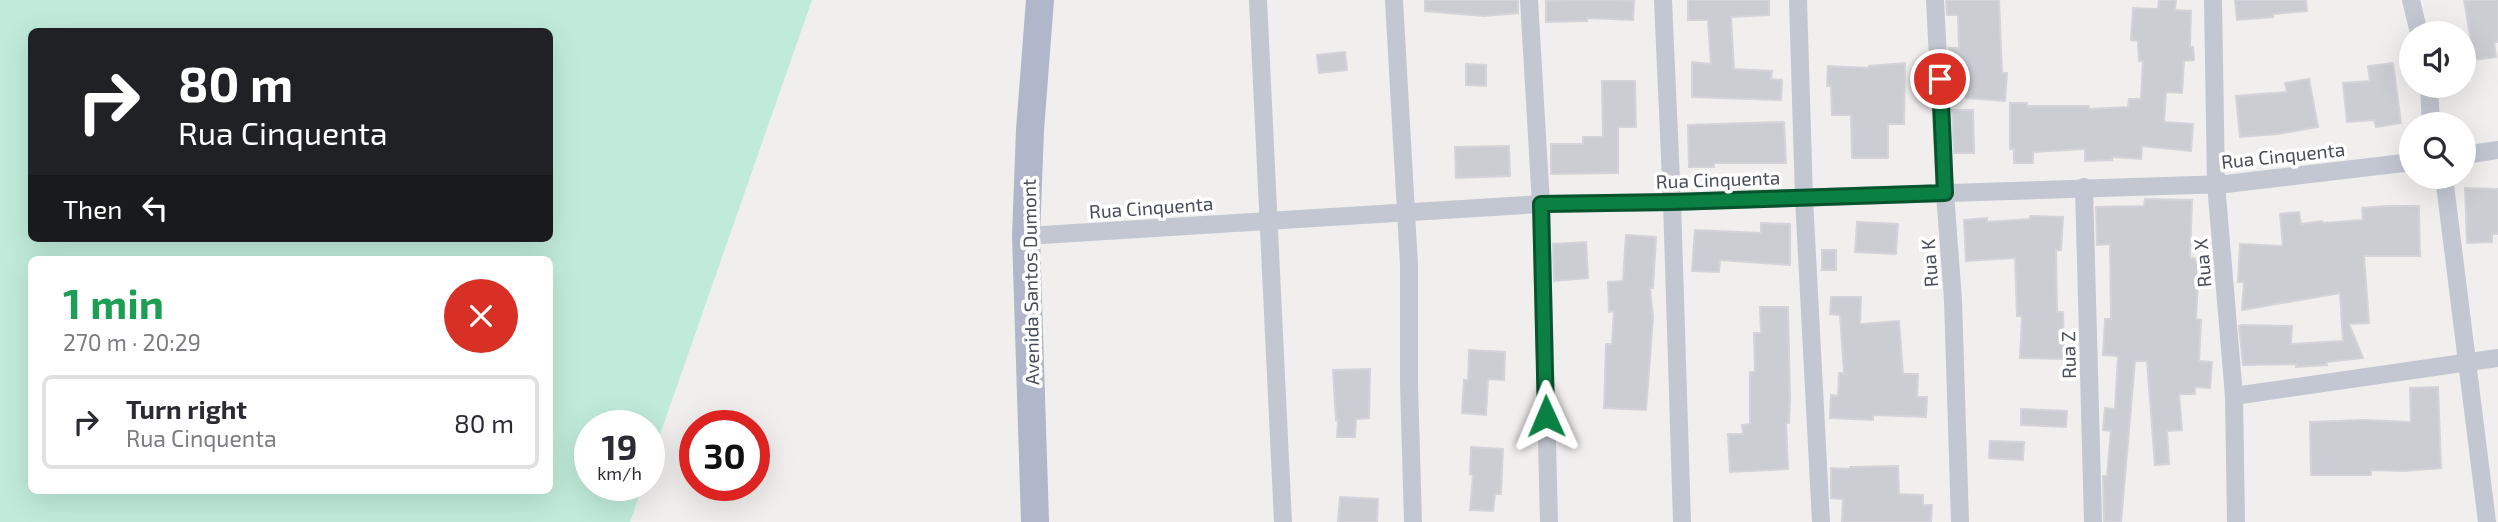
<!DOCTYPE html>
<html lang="en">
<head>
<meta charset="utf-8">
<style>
  :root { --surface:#fff; --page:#f7f7f7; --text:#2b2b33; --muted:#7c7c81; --line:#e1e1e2 }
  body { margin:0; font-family:"Exo 2",sans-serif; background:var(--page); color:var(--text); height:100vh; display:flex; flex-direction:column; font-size:26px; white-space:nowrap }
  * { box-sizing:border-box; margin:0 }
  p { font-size:23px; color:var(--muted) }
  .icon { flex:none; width:38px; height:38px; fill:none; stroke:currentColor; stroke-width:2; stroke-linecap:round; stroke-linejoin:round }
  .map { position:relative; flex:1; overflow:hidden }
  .details { position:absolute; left:28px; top:256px; width:525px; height:238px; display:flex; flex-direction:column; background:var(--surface); border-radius:10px; box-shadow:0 7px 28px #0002 }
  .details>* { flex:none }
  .hud { position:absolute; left:28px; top:28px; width:525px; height:214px; border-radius:10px; box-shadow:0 7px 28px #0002; background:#202124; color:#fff; overflow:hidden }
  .buttons { position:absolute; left:2399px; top:21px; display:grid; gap:14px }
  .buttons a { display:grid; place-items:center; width:77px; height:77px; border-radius:50%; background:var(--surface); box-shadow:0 7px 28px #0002; font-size:35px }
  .speed { position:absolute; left:574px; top:410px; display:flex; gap:14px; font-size:35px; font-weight:700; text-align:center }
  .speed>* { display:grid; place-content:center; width:91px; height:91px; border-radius:50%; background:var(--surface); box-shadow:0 7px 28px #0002; line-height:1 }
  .speed small { font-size:18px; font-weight:400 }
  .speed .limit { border:10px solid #d22; background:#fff; color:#111 }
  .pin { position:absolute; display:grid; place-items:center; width:60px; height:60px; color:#fff; margin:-30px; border:4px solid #fff; border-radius:50%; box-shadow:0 2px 7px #0007 }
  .me { position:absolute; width:77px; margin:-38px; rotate:359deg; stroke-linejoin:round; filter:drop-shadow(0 0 5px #0008) }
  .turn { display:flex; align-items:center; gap:24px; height:147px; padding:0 35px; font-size:32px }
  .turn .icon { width:91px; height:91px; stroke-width:2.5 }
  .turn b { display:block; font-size:49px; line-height:60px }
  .then { display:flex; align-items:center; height:66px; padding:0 35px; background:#0003; gap:14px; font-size:26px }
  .round { display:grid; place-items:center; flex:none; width:74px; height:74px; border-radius:37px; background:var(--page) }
  .headline { display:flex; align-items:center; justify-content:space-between; height:119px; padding:0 35px }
  h1 { font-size:42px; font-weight:700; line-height:52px; color:#1e9e55 }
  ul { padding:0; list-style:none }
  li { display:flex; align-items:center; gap:21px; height:94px; margin:0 14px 10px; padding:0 21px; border:4px solid var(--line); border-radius:10px }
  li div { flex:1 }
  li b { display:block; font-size:26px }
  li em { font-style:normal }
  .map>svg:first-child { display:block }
  .green { fill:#c0ebda; fill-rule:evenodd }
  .building { fill:#ccccd3; stroke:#d3d3d9; stroke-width:2 }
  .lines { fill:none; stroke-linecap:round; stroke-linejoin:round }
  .minor { stroke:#c3c7d2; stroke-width:18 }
  .primary { stroke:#b0b7cb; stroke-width:28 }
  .route-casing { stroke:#07532c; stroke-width:18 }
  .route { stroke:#0b8043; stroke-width:12 }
  .labels { text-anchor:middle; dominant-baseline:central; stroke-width:7; stroke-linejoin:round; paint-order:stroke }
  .street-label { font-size:19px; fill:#484d5a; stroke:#fff }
</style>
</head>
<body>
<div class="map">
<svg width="2498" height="522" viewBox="0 0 2498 522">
  <rect width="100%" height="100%" fill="#f1efee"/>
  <path class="green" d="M0 0H812L649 466V425H590V485H643L630 522H0ZM32 32H550V238H32ZM550 259V490H32V259Z"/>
  <g class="building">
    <polygon points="1425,0 1518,0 1518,13 1484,16 1425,11"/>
    <polygon points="1594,0 1634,1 1633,20 1587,18 1587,21 1546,22 1546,1"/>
    <polygon points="1688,0 1769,0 1769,15 1731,17 1734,69 1772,71 1771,79 1782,80 1781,100 1692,97 1692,62 1711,64 1708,20 1688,20"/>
    <polygon points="1946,0 1999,0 2002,73 2007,73 2005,101 1966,98 1967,71 1950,71 1949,48 1959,48 1958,15 1947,15"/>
    <polygon points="2159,0 2176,0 2175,10 2191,11 2190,47 2193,47 2194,60 2184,61 2182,93 2166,92 2164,122 2193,124 2191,151 2142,146 2141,159 2112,157 2112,160 2085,161 2085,149 2033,152 2033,163 2014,163 2014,149 2010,149 2010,103 2027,103 2027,106 2089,106 2089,109 2128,107 2129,99 2141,99 2143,61 2139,61 2138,41 2131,40 2133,8 2158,9"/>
    <polygon points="2235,0 2306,0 2307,11 2273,14 2273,17 2237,20"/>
    <polygon points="2464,0 2498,0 2498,42 2494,42 2496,57 2474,60"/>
    <polygon points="1345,52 1347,70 1319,73 1317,55"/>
    <polygon points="1905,63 1904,124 1888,124 1888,158 1852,158 1851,115 1832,115 1831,86 1827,86 1828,66 1869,68 1869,66"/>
    <polygon points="2393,63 2401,123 2376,127 2374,120 2347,122 2343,83 2370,81 2368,66"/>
    <polygon points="1466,64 1486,65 1486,86 1466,85"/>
    <polygon points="2309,79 2318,127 2278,134 2240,137 2236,96 2287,92 2285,83"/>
    <polygon points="1602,81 1635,81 1636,127 1618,127 1618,173 1551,174 1551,144 1583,144 1583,137 1603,137"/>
    <polygon points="1952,110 1973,110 1974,153 1954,153"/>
    <polygon points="1784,122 1786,163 1714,163 1714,167 1689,167 1688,125"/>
    <polygon points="1509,146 1510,176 1456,178 1455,147"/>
    <polygon points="2465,188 2498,189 2498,234 2492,234 2492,242 2467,243"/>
    <polygon points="2145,199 2192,200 2190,258 2199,259 2196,319 2201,320 2199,361 2212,362 2210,388 2195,387 2195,394 2179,394 2182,430 2167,431 2169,464 2155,465 2147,361 2135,361 2121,522 2104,522 2103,476 2107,476 2111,431 2103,430 2105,408 2115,409 2118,356 2103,355 2105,319 2111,319 2110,244 2097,245 2096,207 2144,206"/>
    <polygon points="2388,206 2419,206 2420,256 2364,256 2369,323 2349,324 2363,358 2326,362 2327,365 2296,367 2296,364 2243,365 2239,326 2242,325 2292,326 2291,344 2343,341 2340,293 2242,310 2244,282 2238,282 2240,244 2283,246 2280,214 2299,212 2301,224 2322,221 2323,223 2363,220 2362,208"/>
    <polygon points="2030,216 2063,217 2061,250 2056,250 2057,312 2063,312 2064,359 2020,358 2022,316 2017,316 2015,258 1966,261 1964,220 1987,218 1987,222 2030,219"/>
    <polygon points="1857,222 1898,224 1896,254 1855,252"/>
    <polygon points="1761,223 1790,224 1790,265 1720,260 1719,272 1692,271 1695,230 1761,233"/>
    <polygon points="1626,235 1656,237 1653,288 1650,288 1653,317 1646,410 1604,408 1606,344 1612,344 1614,311 1609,312 1608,282 1623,281"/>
    <polygon points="1586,242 1588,278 1554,281 1553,244"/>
    <rect x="1822" y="250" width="14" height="20"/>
    <polygon points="1831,297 1861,297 1860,324 1899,321 1903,374 1918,374 1917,397 1927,397 1926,417 1873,415 1873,420 1830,418 1831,395 1838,396 1839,373 1844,373 1840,315 1830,314"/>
    <polygon points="1760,307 1788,307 1790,399 1789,423 1786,423 1788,469 1730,472 1728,434 1743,434 1742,425 1750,424 1750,372 1755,372 1754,333 1761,333"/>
    <polygon points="1469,350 1505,352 1504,380 1488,379 1486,415 1462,413 1464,380 1468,380"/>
    <polygon points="1370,369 1369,418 1356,419 1355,437 1337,437 1338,420 1336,420 1333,370"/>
    <polygon points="2438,387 2441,468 2404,471 2371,470 2371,475 2311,475 2310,422 2363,420 2411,422 2410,388"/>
    <polygon points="2021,409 2067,411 2066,427 2021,425"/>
    <polygon points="1990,441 2024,442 2023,460 1989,458"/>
    <polygon points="1471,447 1503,449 1501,494 1495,494 1493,511 1470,510 1473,475 1470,474"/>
    <polygon points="1898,466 1899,494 1923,495 1923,505 1932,505 1931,522 1842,522 1843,499 1831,498 1831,468 1850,469 1850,467"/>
    <polygon points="1340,497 1378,499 1377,522 1338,522"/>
  </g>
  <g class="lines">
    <g class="minor">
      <polyline points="1258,0 1283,522"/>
      <polyline points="1394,0 1409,265 1409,384 1413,522"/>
      <polyline points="1529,0 1541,204 1549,522"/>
      <polyline points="1663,0 1672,202 1682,522"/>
      <polyline points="1798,0 1804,198 1821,522"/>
      <polyline points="1935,0 1945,193 1953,300 1960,522"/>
      <polyline points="2213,0 2216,184 2234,396 2236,522"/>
      <polyline points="2411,0 2419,33"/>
      <polyline points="2429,86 2431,124"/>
      <polyline points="2464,155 2498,150"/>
      <polyline points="2444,177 2487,522"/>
      <polyline points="2084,187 2093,522"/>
      <polyline points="1026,236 1541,204 1672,202 2226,184 2412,162"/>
      <polyline points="2234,396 2498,358"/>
    </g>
    <polyline class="primary" points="1035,522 1026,236 1030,130 1040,0"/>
  </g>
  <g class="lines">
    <g class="route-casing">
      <polyline id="route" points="1546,416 1541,204 1672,202 1945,193 1940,79"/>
    </g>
    <use href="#route" class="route"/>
  </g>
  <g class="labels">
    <g class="street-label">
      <text transform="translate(2283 155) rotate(-6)">Rua Cinquenta</text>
      <text transform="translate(1718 179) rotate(-2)">Rua Cinquenta</text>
      <text transform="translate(1151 207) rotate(-4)">Rua Cinquenta</text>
      <text transform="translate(1929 263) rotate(-94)">Rua K</text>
      <text transform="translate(2202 263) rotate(-95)">Rua X</text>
      <text transform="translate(1030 282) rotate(-91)">Avenida Santos Dumont</text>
      <text transform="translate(2068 355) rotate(-91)">Rua Z</text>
    </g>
  </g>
</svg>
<div class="buttons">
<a><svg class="icon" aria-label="sound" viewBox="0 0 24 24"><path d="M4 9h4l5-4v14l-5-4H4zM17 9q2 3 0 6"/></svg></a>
<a><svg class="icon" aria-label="search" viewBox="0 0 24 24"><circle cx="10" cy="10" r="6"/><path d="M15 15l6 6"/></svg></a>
</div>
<div class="speed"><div>19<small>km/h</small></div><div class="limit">30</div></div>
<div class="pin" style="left:1940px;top:79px;background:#d93025"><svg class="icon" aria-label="arrive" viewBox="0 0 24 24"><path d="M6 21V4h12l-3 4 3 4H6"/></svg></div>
<svg class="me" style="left:1546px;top:416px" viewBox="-20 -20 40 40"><path d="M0-17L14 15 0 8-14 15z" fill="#0b8043" stroke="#fff" stroke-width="4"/></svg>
<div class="hud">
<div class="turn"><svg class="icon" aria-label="right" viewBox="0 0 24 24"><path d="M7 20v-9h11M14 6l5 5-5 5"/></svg><div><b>80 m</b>Rua Cinquenta</div></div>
<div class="then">Then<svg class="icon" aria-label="left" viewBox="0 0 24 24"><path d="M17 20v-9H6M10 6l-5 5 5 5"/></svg></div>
</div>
<section class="details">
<div class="headline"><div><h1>1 min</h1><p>270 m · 20:29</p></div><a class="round" style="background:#d93025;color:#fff"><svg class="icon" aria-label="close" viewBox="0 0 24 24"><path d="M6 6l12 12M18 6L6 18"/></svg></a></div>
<ul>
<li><svg class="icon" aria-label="right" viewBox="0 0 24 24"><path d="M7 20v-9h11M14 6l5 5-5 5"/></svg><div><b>Turn right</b><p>Rua Cinquenta</p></div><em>80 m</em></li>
</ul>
</section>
</div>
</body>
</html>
